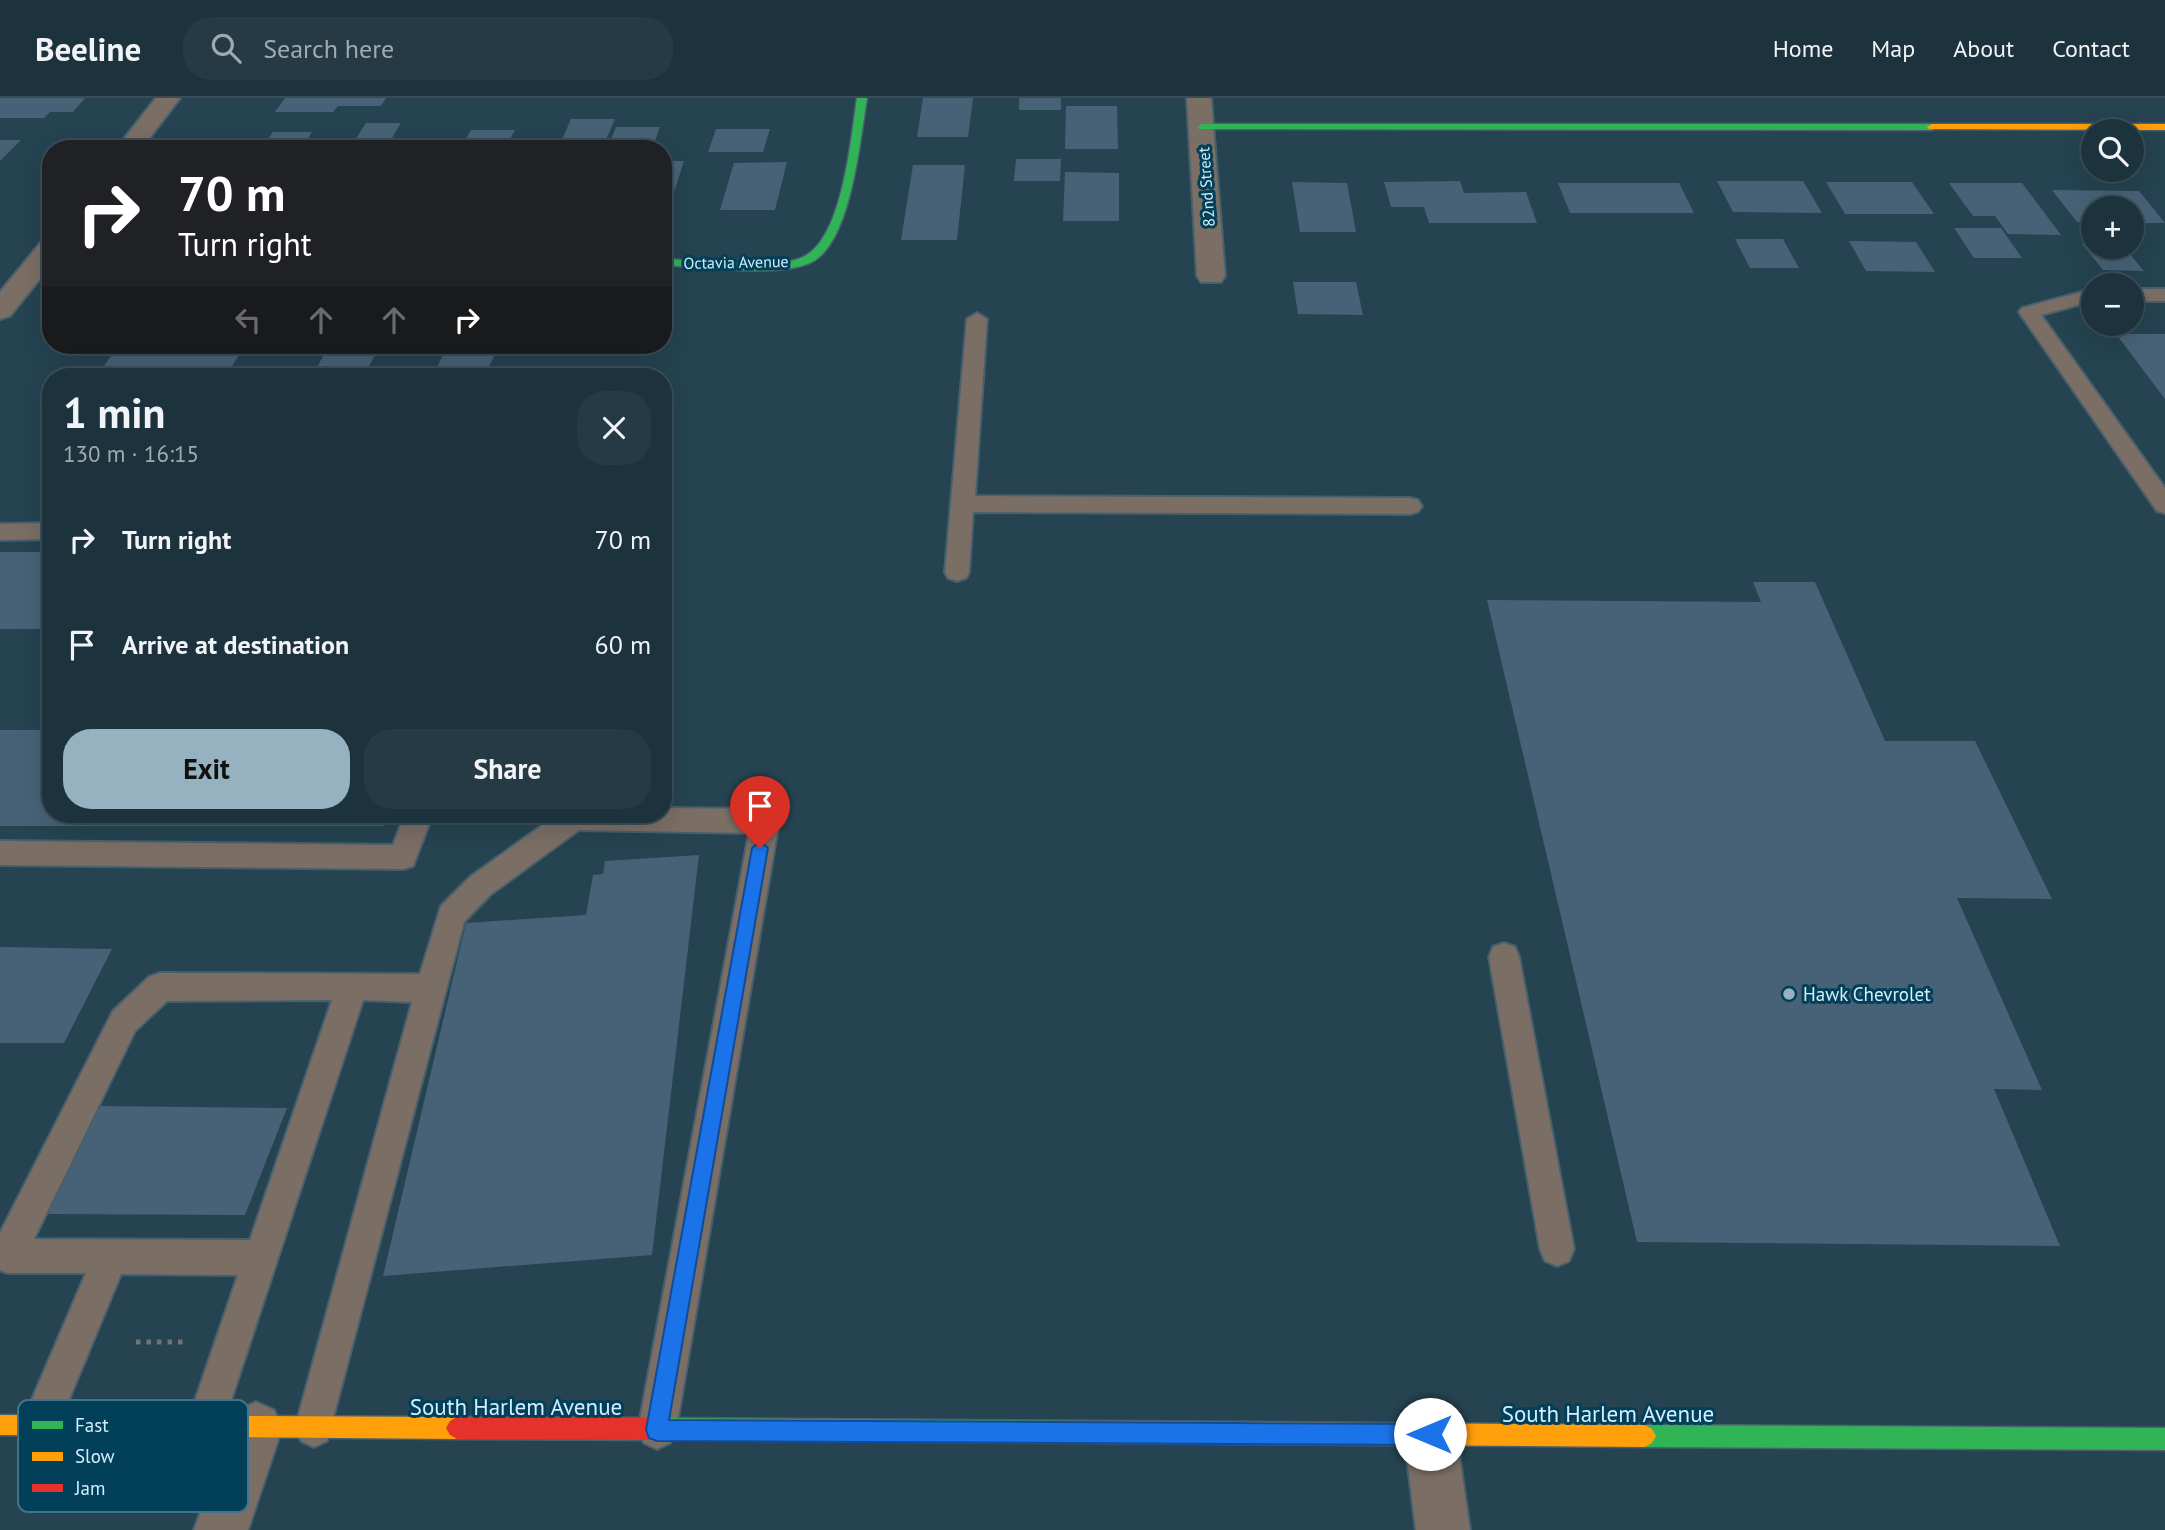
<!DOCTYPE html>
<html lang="en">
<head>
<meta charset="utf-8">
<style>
  :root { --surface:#1c323d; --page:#253a44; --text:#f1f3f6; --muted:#a0aab0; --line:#3a4d57; --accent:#96b2c1 }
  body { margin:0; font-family:"PT Sans",sans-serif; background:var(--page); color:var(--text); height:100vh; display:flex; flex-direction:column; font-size:26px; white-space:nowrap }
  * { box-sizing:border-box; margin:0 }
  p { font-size:23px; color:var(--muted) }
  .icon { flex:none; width:38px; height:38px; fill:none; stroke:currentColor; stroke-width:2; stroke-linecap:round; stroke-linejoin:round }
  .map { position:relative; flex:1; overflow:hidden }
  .details { position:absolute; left:42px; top:270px; width:630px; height:455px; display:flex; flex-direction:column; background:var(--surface); border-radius:28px; box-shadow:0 7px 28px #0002,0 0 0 2px var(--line) }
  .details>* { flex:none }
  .top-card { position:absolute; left:42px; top:42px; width:630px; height:214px; border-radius:28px; box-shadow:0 7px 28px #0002,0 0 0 2px var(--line); background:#202124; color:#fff; overflow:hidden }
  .tools { position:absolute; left:2081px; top:21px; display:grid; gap:14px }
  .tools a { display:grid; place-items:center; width:63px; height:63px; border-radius:50%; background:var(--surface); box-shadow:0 7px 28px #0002,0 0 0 2px var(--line); font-size:35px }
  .pin { position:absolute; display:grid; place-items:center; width:60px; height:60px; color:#fff; margin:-72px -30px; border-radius:50% 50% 50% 0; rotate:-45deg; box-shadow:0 0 7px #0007 }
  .pin .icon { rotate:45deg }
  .me { position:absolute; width:77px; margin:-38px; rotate:270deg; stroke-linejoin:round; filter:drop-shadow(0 0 5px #0008) }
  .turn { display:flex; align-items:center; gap:24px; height:147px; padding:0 21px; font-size:32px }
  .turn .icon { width:91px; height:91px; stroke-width:2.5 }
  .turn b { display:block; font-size:49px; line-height:60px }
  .lanes { display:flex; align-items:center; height:66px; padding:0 21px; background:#0003; justify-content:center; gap:35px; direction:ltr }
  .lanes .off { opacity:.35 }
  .round { display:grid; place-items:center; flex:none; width:74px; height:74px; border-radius:28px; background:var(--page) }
  .headline { display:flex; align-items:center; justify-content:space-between; height:119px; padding:0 21px }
  h1 { font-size:42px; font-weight:700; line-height:52px }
  .primary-button { display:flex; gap:14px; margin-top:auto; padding:14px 21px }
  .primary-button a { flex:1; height:80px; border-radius:28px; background:var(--accent); color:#111; font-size:28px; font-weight:700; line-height:80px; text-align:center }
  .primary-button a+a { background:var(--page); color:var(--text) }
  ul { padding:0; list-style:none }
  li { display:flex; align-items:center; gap:21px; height:105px; padding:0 21px }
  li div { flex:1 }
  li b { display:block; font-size:26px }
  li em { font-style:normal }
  header { display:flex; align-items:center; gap:42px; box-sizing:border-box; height:98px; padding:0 35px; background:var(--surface); border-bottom:2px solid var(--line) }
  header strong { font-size:33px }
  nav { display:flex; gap:38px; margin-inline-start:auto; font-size:24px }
  .search { width:490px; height:63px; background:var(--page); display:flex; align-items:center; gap:18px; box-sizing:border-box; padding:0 24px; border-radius:28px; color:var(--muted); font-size:26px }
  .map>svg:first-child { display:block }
  .building { fill:#476277 }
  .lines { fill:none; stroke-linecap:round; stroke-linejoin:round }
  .lane-casing { stroke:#48606d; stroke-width:4 }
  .street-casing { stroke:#48606d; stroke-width:4 }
  .fast-casing { stroke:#48606d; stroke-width:3 }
  .slow-casing { stroke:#48606d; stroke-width:3 }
  .jam-casing { stroke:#48606d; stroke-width:3 }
  .path { stroke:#747371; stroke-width:5; stroke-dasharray:4.5 6; stroke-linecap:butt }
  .lane { fill:#7a6e65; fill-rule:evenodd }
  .street { fill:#7a6e65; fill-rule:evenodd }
  .fast { fill:#30b455; fill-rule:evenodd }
  .slow { fill:#ff9f0a; fill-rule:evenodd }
  .jam { fill:#e5322d; fill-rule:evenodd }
  .route { fill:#1a73e8; stroke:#114b97; stroke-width:2 }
  .poi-dot { fill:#96b2c1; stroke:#023f58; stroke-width:2.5 }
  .labels { text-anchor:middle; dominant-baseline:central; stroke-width:6; stroke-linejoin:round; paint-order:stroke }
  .far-street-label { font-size:16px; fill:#d3eefd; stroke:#023f58 }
  .poi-label { font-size:19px; fill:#d3eefd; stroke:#023f58; text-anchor:start }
  .near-street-label { font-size:23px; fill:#d3eefd; stroke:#023f58 }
  .key { fill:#023f58; stroke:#41748a; stroke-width:2 }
  .key-label { font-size:19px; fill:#d3eefd }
</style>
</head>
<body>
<header>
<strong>Beeline</strong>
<div class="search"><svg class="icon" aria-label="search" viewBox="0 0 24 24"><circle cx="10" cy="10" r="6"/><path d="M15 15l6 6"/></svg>Search here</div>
<nav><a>Home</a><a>Map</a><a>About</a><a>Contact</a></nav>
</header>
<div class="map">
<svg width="2165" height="1432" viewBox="0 0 2165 1432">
  <rect width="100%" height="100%" fill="#254351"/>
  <g class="building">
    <polygon points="0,0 85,0 73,14 50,14 44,20 0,20"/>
    <polygon points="285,0 386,0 381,8 338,8 333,14 275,14"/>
    <polygon points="923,0 973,0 968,39 917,39"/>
    <rect x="1019" y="0" width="42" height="12"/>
    <polygon points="1066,8 1117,8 1118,51 1065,51"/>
    <polygon points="571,21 615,21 605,44 561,44"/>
    <polygon points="366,25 401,25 389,45 353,45"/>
    <polygon points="616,29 660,29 652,51 607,51"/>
    <polygon points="716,31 770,31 763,54 708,54"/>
    <polygon points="471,32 515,32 505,51 461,51"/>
    <polygon points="273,34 312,34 301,51 261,51"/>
    <polygon points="0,42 21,42 0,63"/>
    <polygon points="1016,61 1061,61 1060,83 1014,83"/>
    <polygon points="663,63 684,63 669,110 663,110"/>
    <polygon points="787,64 775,112 720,112 734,65"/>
    <polygon points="913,67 965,67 957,142 901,142"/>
    <polygon points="1065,74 1119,75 1119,123 1063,123"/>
    <polygon points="1460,83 1464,95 1526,94 1537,125 1429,125 1424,109 1391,109 1384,84"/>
    <polygon points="1717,83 1803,83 1822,115 1733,114"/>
    <polygon points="1292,84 1347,85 1356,134 1300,134"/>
    <polygon points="1826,84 1912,84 1934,116 1845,116"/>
    <polygon points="1558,85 1679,85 1694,115 1570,115"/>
    <polygon points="1949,85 2022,85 2061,137 2008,136 1995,118 1973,118"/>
    <polygon points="2052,92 2139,93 2165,125 2132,125 2132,110 2093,110 2093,125 2077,124"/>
    <polygon points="1954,130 2001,130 2022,160 1974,160"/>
    <polygon points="1735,141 1783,141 1799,170 1750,170"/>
    <polygon points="1849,143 1916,144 1935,174 1866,173"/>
    <polygon points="2082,146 2124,149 2144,173 2103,172"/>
    <polygon points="1293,184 1356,184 1363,217 1298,216"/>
    <polygon points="2116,236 2165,236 2165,301"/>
    <polygon points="119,247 245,247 231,270 99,275"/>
    <polygon points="329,248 380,248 364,278 259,278 260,276 313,276"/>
    <polygon points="447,248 498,249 485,278 433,278"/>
    <rect x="0" y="454" width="51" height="77"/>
    <polygon points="1753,484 1815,484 1885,643 1975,643 2052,801 1957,800 2042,992 1994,991 2060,1148 1637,1144 1487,502 1761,504"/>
    <polygon points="0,632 51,632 51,716 389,716 384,728 0,728"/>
    <polygon points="699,757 652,1157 383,1178 466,825 586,817 593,777 603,776 605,763"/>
    <polygon points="0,849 112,851 64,945 0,945"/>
    <polygon points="98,1008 287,1010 245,1117 48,1116"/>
  </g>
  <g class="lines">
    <g class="lane-casing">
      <g id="lane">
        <polygon points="2093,191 2093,203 2041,217 2165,390 2165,415 2157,413 2019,214 2022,210"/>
        <rect x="2132" y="191" width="33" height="12"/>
        <polygon points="977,215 987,221 975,398 1410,400 1418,402 1422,408 1418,414 1410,416 973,414 969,474 966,480 957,483 948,480 945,474 967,221"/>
        <polygon points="51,425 51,441 0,442 0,426"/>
        <path d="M663 710 765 711 775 715 779 723 676 1332 670 1345 657 1351 644 1345 638 1332 749 735 579 732 490 797 464 824 327 1343 314 1349 301 1343 295 1330 412 904 363 902 218 1342 205 1348 192 1342 186 1329 238 1177 121 1176 53 1340 40 1346 27 1340 21 1327 86 1175H7L0 1172V1135L113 913 149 879 160 875 420 876 441 808 470 779 558 716H663ZM332 902 250 1142 34 1141 135 933 167 903Z"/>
        <polygon points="405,716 433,716 413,768 403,771 0,767 0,743 393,747"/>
        <polygon points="1504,845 1515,849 1519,859 1574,1151 1569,1163 1557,1168 1545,1163 1540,1151 1489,859 1493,849"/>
      </g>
    </g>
    <g class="street-casing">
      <g id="street">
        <polygon points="156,0 180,0 141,51 116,51"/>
        <polygon points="1187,0 1211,0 1225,178 1221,184 1201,184 1197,178"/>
        <polygon points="51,141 51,167 10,218 0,221 0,194 42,143"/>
        <polygon points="256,1304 274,1312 282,1330 248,1432 194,1432 238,1312"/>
        <polygon points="1430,1310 1448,1318 1456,1336 1470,1432 1416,1432 1404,1336 1412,1318"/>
      </g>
    </g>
    <g class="fast-casing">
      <g id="fast">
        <path d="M857 0H867C860 40 852 143 812 164 781 180 700 169 663 167V161C698 162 773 173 803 159 843 141 851 39 857 0Z"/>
        <polygon points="1202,26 1932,26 1937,29 1932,32 1199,31 1197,29"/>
        <polygon points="659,1320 1244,1324 1251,1328 1255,1335 1251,1342 1244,1346 659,1342 652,1338 648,1331 652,1324"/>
        <polygon points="1645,1327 2165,1330 2165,1352 1645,1349 1638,1345 1634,1338 1638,1331"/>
      </g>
    </g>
    <g class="slow-casing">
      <g id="slow">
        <polygon points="1932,26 2165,26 2165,32 1929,31 1927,29"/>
        <polygon points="0,1317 457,1319 464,1323 468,1330 464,1337 457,1341 0,1337"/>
        <polygon points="1244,1324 1645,1327 1652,1331 1656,1338 1652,1345 1645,1349 1244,1346 1237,1342 1233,1335 1237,1328"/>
      </g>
    </g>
    <g class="jam-casing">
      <polygon id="jam" points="457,1319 659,1320 666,1324 670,1331 666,1338 659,1342 457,1341 450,1337 446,1330 450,1323"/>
    </g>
    <polyline class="path" points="136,1244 184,1244"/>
    <use href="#lane" class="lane"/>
    <use href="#street" class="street"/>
    <use href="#fast" class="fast"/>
    <use href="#slow" class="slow"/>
    <use href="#jam" class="jam"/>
  </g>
  <polygon class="route" points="760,743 768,750 669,1322 1430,1326 1438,1329 1441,1336 1438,1344 1430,1347 657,1343 649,1340 646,1332 752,750"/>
  <circle class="poi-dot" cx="1789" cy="896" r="7"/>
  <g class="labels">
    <g class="far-street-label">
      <text transform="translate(1206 89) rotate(-94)">82nd Street</text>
      <text transform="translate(736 164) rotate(-1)">Octavia Avenue</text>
    </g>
    <g class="poi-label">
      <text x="1803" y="896">Hawk Chevrolet</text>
    </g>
    <g class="near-street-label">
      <text x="516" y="1308">South Harlem Avenue</text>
      <text x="1608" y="1315">South Harlem Avenue</text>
    </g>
  </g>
  <rect x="18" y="1302" width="230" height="112" rx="10" class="key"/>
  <rect x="32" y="1323" width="31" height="8" fill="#30b455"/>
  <rect x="32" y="1354" width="31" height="9" fill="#ff9f0a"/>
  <rect x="32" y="1386" width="31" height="8" fill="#e5322d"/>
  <g class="key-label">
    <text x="75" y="1334">Fast</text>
    <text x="75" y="1365">Slow</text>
    <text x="75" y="1397">Jam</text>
  </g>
</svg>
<div class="tools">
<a><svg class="icon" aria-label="search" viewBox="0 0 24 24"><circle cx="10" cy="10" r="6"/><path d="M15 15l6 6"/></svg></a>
<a>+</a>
<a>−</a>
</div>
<div class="pin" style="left:760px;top:750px;background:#d93025"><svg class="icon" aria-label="arrive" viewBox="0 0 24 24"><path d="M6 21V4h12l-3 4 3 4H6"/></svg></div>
<svg class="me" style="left:1430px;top:1336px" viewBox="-20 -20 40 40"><circle r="19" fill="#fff"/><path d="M0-13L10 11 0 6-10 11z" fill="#1a73e8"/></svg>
<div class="top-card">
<div class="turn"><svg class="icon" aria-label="right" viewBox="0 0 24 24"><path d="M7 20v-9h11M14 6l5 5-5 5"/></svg><div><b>70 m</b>Turn right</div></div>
<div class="lanes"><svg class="icon off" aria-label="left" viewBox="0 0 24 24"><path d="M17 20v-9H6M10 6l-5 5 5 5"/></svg><svg class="icon off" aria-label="ahead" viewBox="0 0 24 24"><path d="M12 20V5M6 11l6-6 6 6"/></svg><svg class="icon off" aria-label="ahead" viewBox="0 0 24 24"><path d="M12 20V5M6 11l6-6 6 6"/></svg><svg class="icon" aria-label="right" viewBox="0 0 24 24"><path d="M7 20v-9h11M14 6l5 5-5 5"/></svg></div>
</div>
<section class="details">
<div class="headline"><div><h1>1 min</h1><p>130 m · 16:15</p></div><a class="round"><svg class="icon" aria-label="close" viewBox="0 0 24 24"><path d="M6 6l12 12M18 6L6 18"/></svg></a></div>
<ul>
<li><svg class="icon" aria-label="right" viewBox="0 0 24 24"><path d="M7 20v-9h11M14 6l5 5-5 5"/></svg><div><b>Turn right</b></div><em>70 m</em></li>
<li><svg class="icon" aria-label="arrive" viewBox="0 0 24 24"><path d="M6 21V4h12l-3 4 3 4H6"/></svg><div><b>Arrive at destination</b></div><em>60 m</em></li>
</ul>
<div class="primary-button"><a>Exit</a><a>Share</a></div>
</section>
</div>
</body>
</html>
